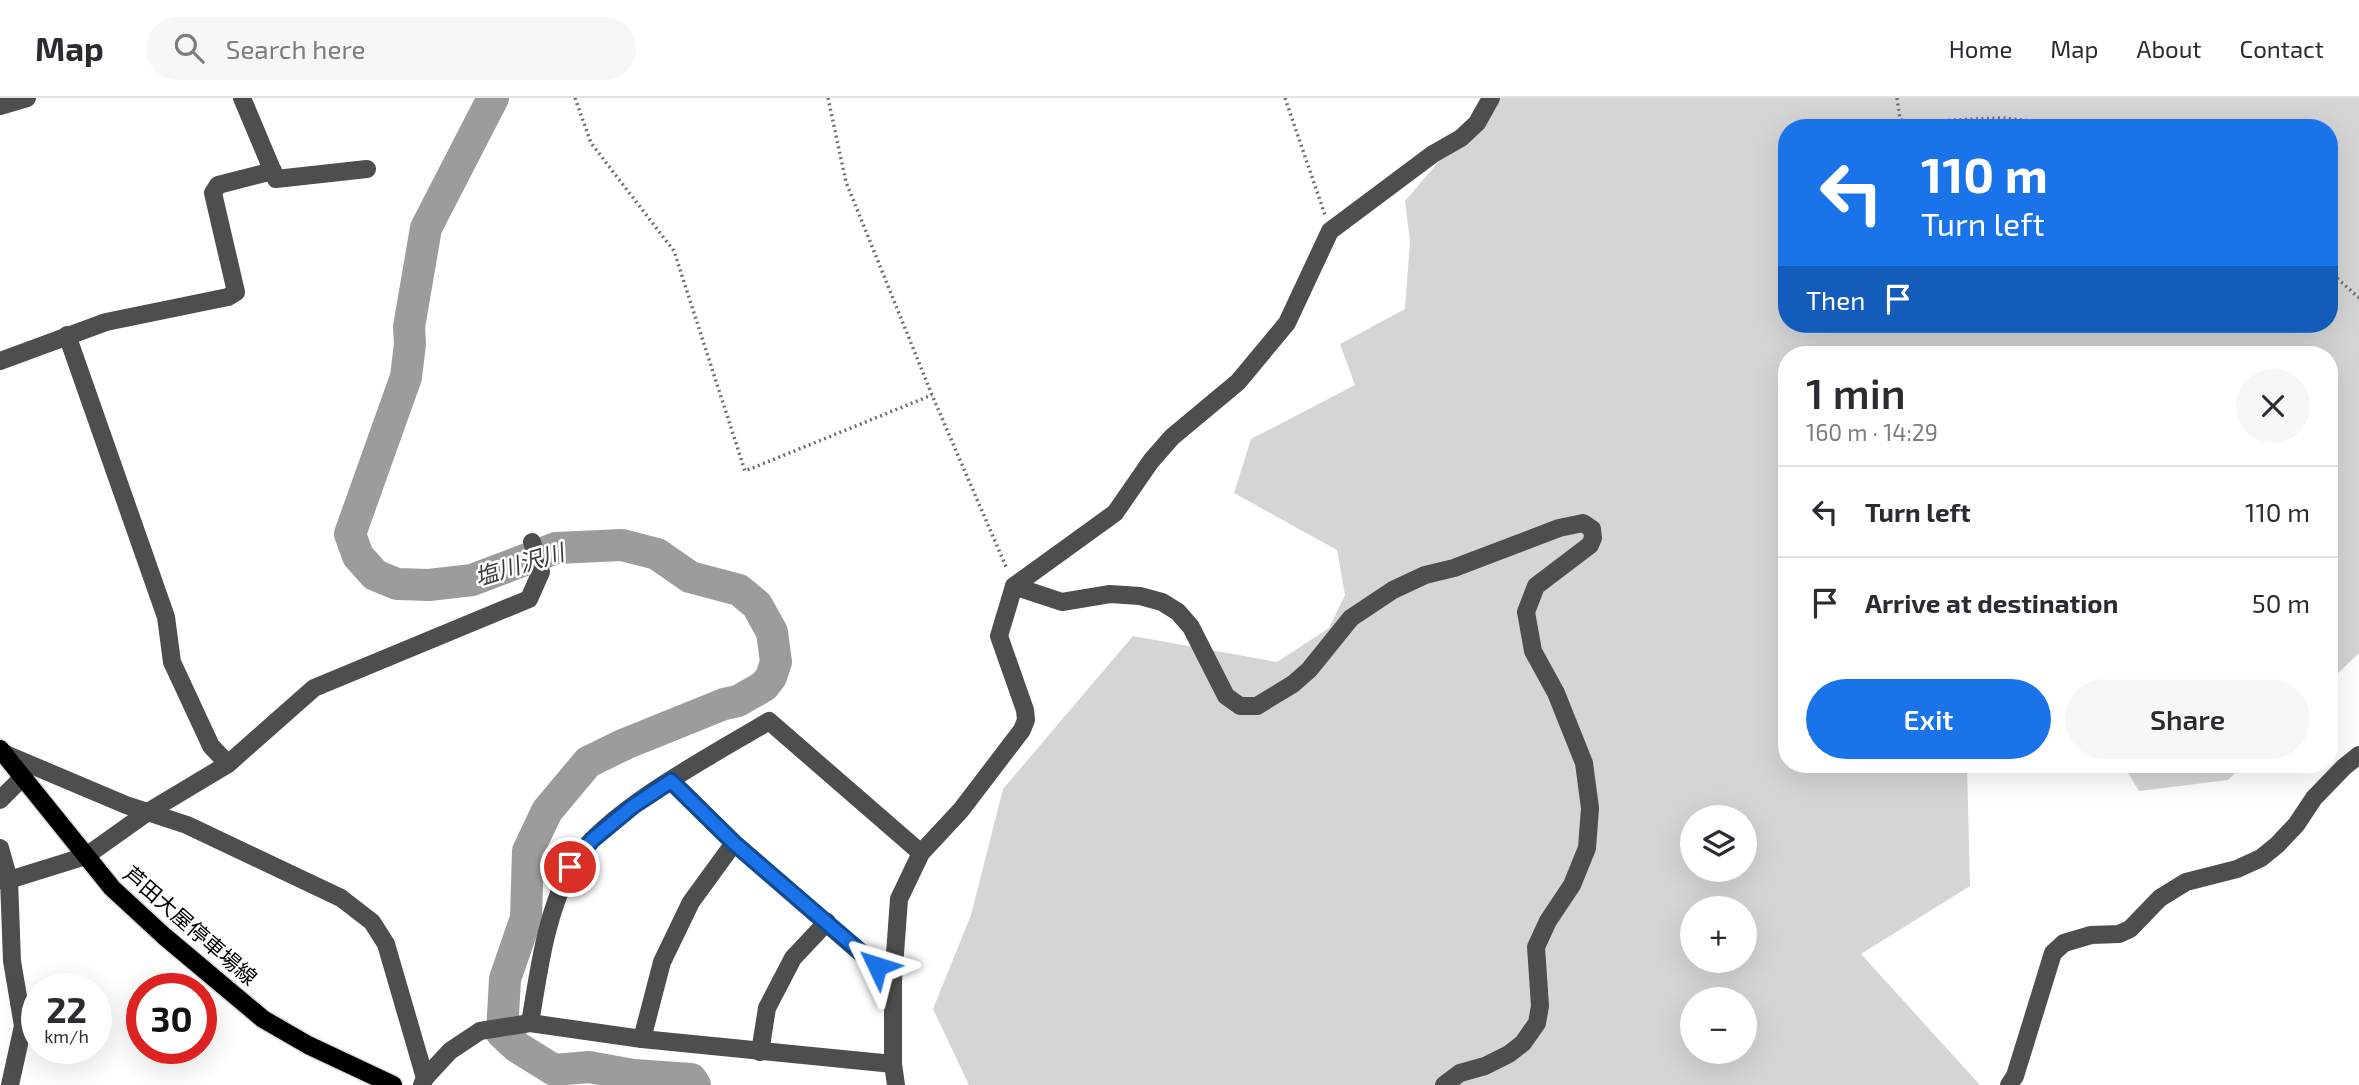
<!DOCTYPE html>
<html lang="en">
<head>
<meta charset="utf-8">
<style>
  :root { --surface:#fff; --page:#f7f7f7; --text:#2b2b33; --muted:#7c7c81; --line:#e1e1e2; --accent:#1a73e8 }
  body { margin:0; font-family:"Exo 2","Noto Sans JP",sans-serif; background:var(--page); color:var(--text); height:100vh; display:flex; flex-direction:column; font-size:26px; white-space:nowrap }
  * { box-sizing:border-box; margin:0 }
  p { font-size:23px; color:var(--muted) }
  .icon { flex:none; width:38px; height:38px; fill:none; stroke:currentColor; stroke-width:2; stroke-linecap:round; stroke-linejoin:round }
  .map { position:relative; flex:1; overflow:hidden }
  .panel { position:absolute; left:1778px; top:248px; width:560px; height:427px; display:flex; flex-direction:column; background:var(--surface); border-radius:28px; box-shadow:0 7px 28px #0002 }
  .panel>* { flex:none }
  .banner { position:absolute; left:1778px; top:21px; width:560px; height:214px; border-radius:28px; box-shadow:0 7px 28px #0002; background:#1a73e8; color:#fff; overflow:hidden }
  .fabs { position:absolute; left:1680px; top:707px; display:grid; gap:14px }
  .fabs a { display:grid; place-items:center; width:77px; height:77px; border-radius:50%; background:var(--surface); box-shadow:0 7px 28px #0002; font-size:35px }
  .speed { position:absolute; left:21px; top:875px; display:flex; gap:14px; font-size:35px; font-weight:700; text-align:center }
  .speed>* { display:grid; place-content:center; width:91px; height:91px; border-radius:50%; background:var(--surface); box-shadow:0 7px 28px #0002; line-height:1 }
  .speed small { font-size:18px; font-weight:400 }
  .speed .limit { border:10px solid #d22; background:#fff; color:#111 }
  .pin { position:absolute; display:grid; place-items:center; width:60px; height:60px; color:#fff; margin:-30px; border:4px solid #fff; border-radius:50%; box-shadow:0 2px 7px #0007 }
  .me { position:absolute; width:77px; margin:-38px; rotate:311deg; stroke-linejoin:round; filter:drop-shadow(0 0 5px #0008) }
  .turn { display:flex; align-items:center; gap:24px; height:147px; padding:0 28px; font-size:32px }
  .turn .icon { width:91px; height:91px; stroke-width:2.5 }
  .turn b { display:block; font-size:49px; line-height:60px }
  .then { display:flex; align-items:center; height:66px; padding:0 28px; background:#0003; gap:14px; font-size:26px }
  .round { display:grid; place-items:center; flex:none; width:74px; height:74px; border-radius:37px; background:var(--page) }
  .overview { display:flex; align-items:center; justify-content:space-between; height:119px; padding:0 28px }
  h1 { font-size:42px; font-weight:600; line-height:52px }
  .cta { display:flex; gap:14px; margin-top:auto; padding:14px 28px }
  .cta a { flex:1; height:80px; border-radius:42px; background:var(--accent); color:#fff; font-size:28px; font-weight:600; line-height:80px; text-align:center }
  .cta a+a { background:var(--page); color:var(--text) }
  ul { padding:0; list-style:none }
  li { display:flex; align-items:center; gap:21px; height:91px; padding:0 28px; border-top:2px solid var(--line) }
  li div { flex:1 }
  li b { display:block; font-size:26px }
  li em { font-style:normal }
  header { display:flex; align-items:center; gap:42px; box-sizing:border-box; height:98px; padding:0 35px; background:var(--surface); border-bottom:2px solid var(--line) }
  header strong { font-size:33px }
  nav { display:flex; gap:38px; margin-inline-start:auto; font-size:24px }
  .search { width:490px; height:63px; background:var(--page); display:flex; align-items:center; gap:18px; box-sizing:border-box; padding:0 24px; border-radius:38px; color:var(--muted); font-size:26px }
  .map>svg:first-child { display:block }
  .green { fill:#d5d5d5; fill-rule:evenodd }
  .lines { fill:none; stroke-linecap:round; stroke-linejoin:round }
  .river { stroke:#9c9c9c; stroke-width:32 }
  .major-casing { stroke:#dbdbdb; stroke-width:21 }
  .path { stroke:#707070; stroke-width:3.5; stroke-dasharray:2 3.5; stroke-linecap:butt }
  .minor { stroke:#4e4e4e; stroke-width:18 }
  .major { stroke:#000; stroke-width:18 }
  .route-casing { stroke:#114b97; stroke-width:18 }
  .route { stroke:#1a73e8; stroke-width:12 }
  .labels { text-anchor:middle; dominant-baseline:central; stroke-width:5; stroke-linejoin:round; paint-order:stroke }
  .street-label { font-size:21px; fill:#000; stroke:#fff }
  .water-label { font-size:23px; font-style:italic; fill:#3d3d3d; stroke:#fff }
</style>
</head>
<body>
<header>
<strong>Map</strong>
<div class="search"><svg class="icon" aria-label="search" viewBox="0 0 24 24"><circle cx="10" cy="10" r="6"/><path d="M15 15l6 6"/></svg>Search here</div>
<nav><a>Home</a><a>Map</a><a>About</a><a>Contact</a></nav>
</header>
<div class="map">
<svg width="2359" height="987" viewBox="0 0 2359 987">
  <rect width="100%" height="100%" fill="#fff"/>
  <g class="green">
    <path d="M1493 0H2359V555L2329 584V257H1787V667H1967L1970 788 1861 856 1980 987H969L933 911 971 817 1003 691 1133 538 1277 564 1329 530 1345 497 1337 452 1234 395 1251 341 1355 287 1340 246 1405 211 1410 143 1405 103ZM1787 30H2329V226H1787ZM1692 719H1745V772H1692ZM1692 810H1745V863H1692ZM1692 901H1745V954H1692Z"/>
    <polygon points="2123,667 2244,667 2228,682 2139,693"/>
  </g>
  <g class="lines">
    <polyline class="river" points="493,0 426,130 409,229 410,246 406,279 350,436 358,458 375,477 397,486 429,487 472,482 556,450 622,447 657,456 690,479 739,492 757,507 772,534 776,564 771,579 764,588 738,603 724,606 625,646 588,664 547,713 528,753 526,820 505,881 502,935 517,949 554,972 589,969 633,977 691,981 695,987"/>
    <g class="major-casing">
      <polyline id="major" points="0,651 112,790 164,838 263,921 308,947 393,987"/>
    </g>
    <g class="path">
      <polyline points="575,0 591,45 674,153 745,373 932,297"/>
      <polyline points="828,0 846,84 932,297 1007,471"/>
      <polyline points="1285,0 1325,117"/>
      <polyline points="1897,0 1900,21 1911,27 1953,22 2002,20 2041,24 2058,30"/>
      <polyline points="2329,173 2359,200"/>
    </g>
    <g class="minor">
      <polyline points="242,0 276,81 367,71"/>
      <polyline points="0,8 27,0"/>
      <polyline points="0,263 106,224 228,199 236,194 213,95 218,87 273,73"/>
      <polyline points="1014,488 1062,504 1110,496 1140,498 1162,504 1178,514 1191,529 1226,598 1240,608 1257,608 1293,586 1309,572 1351,520 1393,492 1425,477 1454,470 1559,430 1583,425 1592,431 1593,440 1590,447 1536,488 1526,514 1533,553 1556,595 1584,665 1590,710 1587,750 1572,787 1548,823 1536,849 1540,908 1537,925 1523,945 1509,956 1485,968 1460,975 1444,987"/>
      <polyline points="3,655 126,707 187,727 341,800 372,824 386,846 425,980"/>
      <polyline points="228,666 314,590 529,501 541,474 532,444"/>
      <polyline points="671,683 734,745 893,883"/>
      <polyline points="0,702 22,680"/>
      <polyline points="0,750 9,782 12,863 23,928 10,987"/>
      <polyline points="0,782 9,782 86,758 148,714 228,666 211,648 172,564 166,519 67,237"/>
      <path d="M530 925C539 873 545 819 570 771 598 716 715 656 769 623L921 755"/>
      <polyline points="642,941 662,864 691,804 734,745"/>
      <polyline points="760,954 767,910 793,860 827,824"/>
      <polyline points="422,987 425,980 450,953 480,933 530,925 642,941 893,966"/>
      <polyline points="896,987 893,966 893,883 899,801 921,755 961,712 1022,632 1026,622 1025,612 999,538 1014,488 1115,415 1151,363 1172,339 1238,284 1287,225 1330,133 1433,56 1461,40 1477,25 1491,0"/>
      <polyline points="2009,987 2015,978 2053,855 2064,845 2091,837 2119,836 2130,831 2160,800 2186,784 2237,771 2261,760 2277,747 2296,727 2314,700 2344,669 2359,657"/>
    </g>
    <use href="#major" class="major"/>
  </g>
  <g class="lines">
    <g class="route-casing">
      <polyline id="route" points="570,769 592,742 633,708 671,683 734,745 877,868"/>
    </g>
    <use href="#route" class="route"/>
  </g>
  <g class="labels">
    <g class="street-label">
      <text transform="translate(191 827) rotate(41)">芦田大屋停車場線</text>
    </g>
    <g class="water-label">
      <text transform="translate(519 466) rotate(-17)">塩川沢川</text>
    </g>
  </g>
</svg>
<div class="fabs">
<a><svg class="icon" aria-label="layers" viewBox="0 0 24 24"><path d="M12 4l9 5-9 5-9-5zM3 14l9 5 9-5"/></svg></a>
<a>+</a>
<a>−</a>
</div>
<div class="speed"><div>22<small>km/h</small></div><div class="limit">30</div></div>
<div class="pin" style="left:570px;top:769px;background:#d93025"><svg class="icon" aria-label="arrive" viewBox="0 0 24 24"><path d="M6 21V4h12l-3 4 3 4H6"/></svg></div>
<svg class="me" style="left:877px;top:868px" viewBox="-20 -20 40 40"><path d="M0-17L14 15 0 8-14 15z" fill="#1a73e8" stroke="#fff" stroke-width="4"/></svg>
<div class="banner">
<div class="turn"><svg class="icon" aria-label="left" viewBox="0 0 24 24"><path d="M17 20v-9H6M10 6l-5 5 5 5"/></svg><div><b>110 m</b>Turn left</div></div>
<div class="then">Then<svg class="icon" aria-label="arrive" viewBox="0 0 24 24"><path d="M6 21V4h12l-3 4 3 4H6"/></svg></div>
</div>
<section class="panel">
<div class="overview"><div><h1>1 min</h1><p>160 m · 14:29</p></div><a class="round"><svg class="icon" aria-label="close" viewBox="0 0 24 24"><path d="M6 6l12 12M18 6L6 18"/></svg></a></div>
<ul>
<li><svg class="icon" aria-label="left" viewBox="0 0 24 24"><path d="M17 20v-9H6M10 6l-5 5 5 5"/></svg><div><b>Turn left</b></div><em>110 m</em></li>
<li><svg class="icon" aria-label="arrive" viewBox="0 0 24 24"><path d="M6 21V4h12l-3 4 3 4H6"/></svg><div><b>Arrive at destination</b></div><em>50 m</em></li>
</ul>
<div class="cta"><a>Exit</a><a>Share</a></div>
</section>
</div>
</body>
</html>
